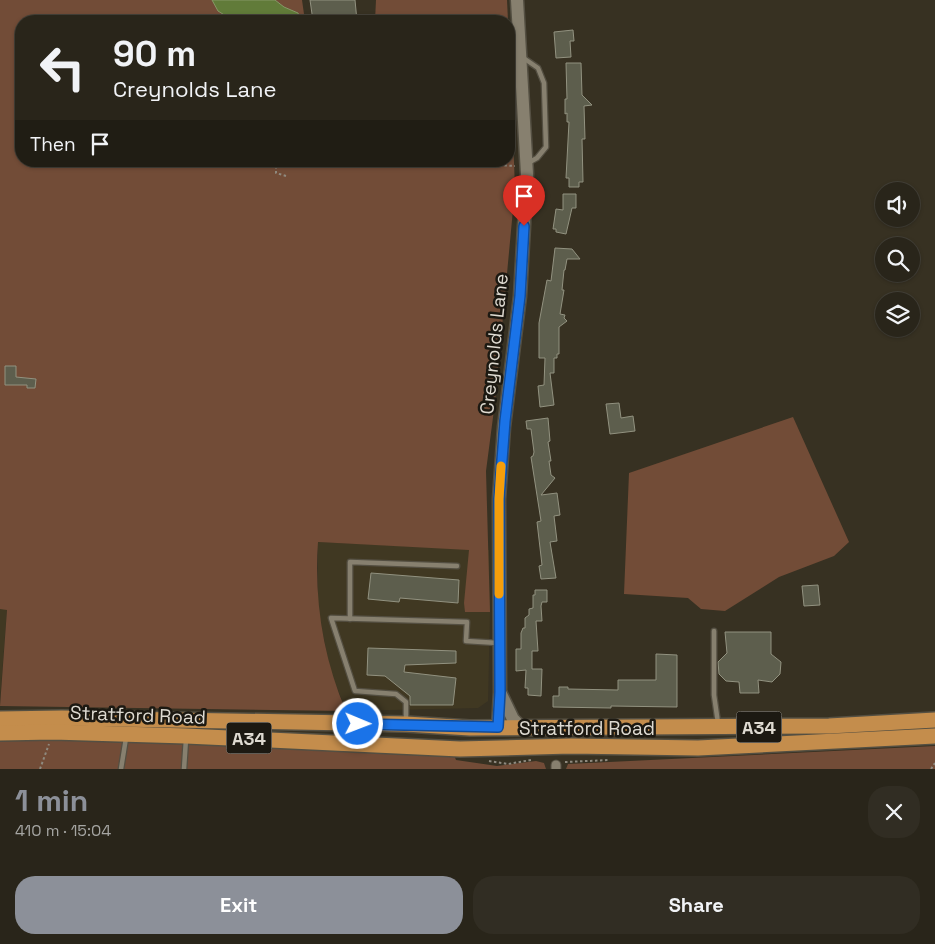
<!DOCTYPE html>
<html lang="en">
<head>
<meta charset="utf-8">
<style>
  :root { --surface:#29251a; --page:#312d23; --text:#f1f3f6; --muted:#a5a5a2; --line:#454239; --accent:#8c9099 }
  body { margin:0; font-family:"Space Grotesk",sans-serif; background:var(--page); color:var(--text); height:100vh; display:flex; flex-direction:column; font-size:19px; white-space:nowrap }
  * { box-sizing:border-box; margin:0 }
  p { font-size:16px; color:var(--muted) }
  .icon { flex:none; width:28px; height:28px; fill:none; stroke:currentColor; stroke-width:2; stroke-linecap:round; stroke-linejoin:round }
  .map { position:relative; height:769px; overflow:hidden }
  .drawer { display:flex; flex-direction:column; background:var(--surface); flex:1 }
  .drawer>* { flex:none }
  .guide { position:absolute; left:15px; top:15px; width:500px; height:152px; border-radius:20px; box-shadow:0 1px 4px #0004,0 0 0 1px var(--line); background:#29251a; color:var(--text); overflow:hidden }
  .fabs { position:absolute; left:875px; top:182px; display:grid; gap:10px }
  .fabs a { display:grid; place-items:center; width:45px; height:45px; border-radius:50%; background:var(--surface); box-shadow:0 1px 4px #0004,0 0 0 1px var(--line); font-size:25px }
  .pin { position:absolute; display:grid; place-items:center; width:42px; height:42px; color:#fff; margin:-51px -21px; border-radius:50% 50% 50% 0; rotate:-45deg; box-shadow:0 0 5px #0007 }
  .pin .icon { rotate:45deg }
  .me { position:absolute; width:55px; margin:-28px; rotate:91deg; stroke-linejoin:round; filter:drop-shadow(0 0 4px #0008) }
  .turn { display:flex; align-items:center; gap:18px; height:105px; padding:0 15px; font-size:22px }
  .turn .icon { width:65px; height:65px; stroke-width:2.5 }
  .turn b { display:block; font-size:35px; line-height:42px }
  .then { display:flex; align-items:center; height:48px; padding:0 15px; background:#0003; gap:10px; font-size:19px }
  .round { display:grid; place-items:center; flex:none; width:52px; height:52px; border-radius:20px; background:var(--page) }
  .headline { display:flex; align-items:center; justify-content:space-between; height:85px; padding:0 15px }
  h1 { font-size:30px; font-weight:800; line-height:38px; color:var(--accent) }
  .cta { display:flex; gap:10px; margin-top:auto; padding:10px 15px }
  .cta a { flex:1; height:58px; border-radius:20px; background:var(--accent); color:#fff; font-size:20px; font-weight:800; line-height:58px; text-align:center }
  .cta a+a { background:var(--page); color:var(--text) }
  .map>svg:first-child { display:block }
  .built { fill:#403822 }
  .green { fill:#724c37 }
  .water { fill:#617b39; stroke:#869867 }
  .building { fill:#5d5e4d; stroke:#929280 }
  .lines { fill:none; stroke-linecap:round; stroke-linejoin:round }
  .lane-casing { stroke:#544f42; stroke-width:7 }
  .street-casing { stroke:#544f42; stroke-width:11 }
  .secondary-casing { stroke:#544f42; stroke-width:15 }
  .highway-casing { stroke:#544f42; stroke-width:18 }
  .path { stroke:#8f8a7f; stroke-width:2; stroke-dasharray:2.5 2.5; stroke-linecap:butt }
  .lane { stroke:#87806f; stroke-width:4.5 }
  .street { stroke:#87806f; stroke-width:9 }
  .secondary { stroke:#87806f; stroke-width:12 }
  .highway { stroke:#c48d4c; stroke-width:15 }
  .route-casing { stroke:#114b97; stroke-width:12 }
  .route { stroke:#1a73e8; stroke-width:9 }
  .slow { stroke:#f59e0b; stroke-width:9 }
  .labels { text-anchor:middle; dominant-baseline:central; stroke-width:5; stroke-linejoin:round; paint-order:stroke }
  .shield { fill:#1c1912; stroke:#a4a098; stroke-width:1 }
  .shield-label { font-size:18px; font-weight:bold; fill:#dedad1 }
  .street-label { font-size:19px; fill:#dedad1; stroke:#1c1912 }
</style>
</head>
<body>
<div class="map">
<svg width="935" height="769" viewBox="0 0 935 769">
  <rect width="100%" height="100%" fill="#373122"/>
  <g class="built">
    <polygon points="318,542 489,550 490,612 488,701 478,708 346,711 330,669 318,610"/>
    <polygon points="0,609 7,609 0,700"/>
  </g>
  <g class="green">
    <path d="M0 0H302L305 21H21V161H509V35L515 188 495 402 486 471 490 612H465L464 603 469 550 318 542C314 600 323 658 346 711L0 706 7 610 0 609Z"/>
    <polygon points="376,0 507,0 508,21 375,21"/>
    <polygon points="793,417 849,542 834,556 779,577 725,611 701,609 688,598 624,594 629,473"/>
    <polygon points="70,739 454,755 456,760 497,766 536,761 544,763 546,769 0,769 0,740"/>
    <polygon points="935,746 935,769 566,769 568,764"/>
  </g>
  <polygon class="water" points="212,0 275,0 284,7 298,13 301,21 234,21 218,11"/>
  <g class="building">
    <polygon points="310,0 355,0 357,21 313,21"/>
    <polygon points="573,30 574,41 570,41 571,57 556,58 554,32"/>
    <polygon points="566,63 581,63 582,95 592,105 584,106 585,139 582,139 583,182 579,182 579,187 569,187 569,178 566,178 569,122 567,122 567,113 565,114 565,99 567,99"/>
    <polygon points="563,194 576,194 576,208 572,208 566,234 556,232 556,229 553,229 556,209 563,210"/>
    <polygon points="555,248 572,249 580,259 567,259 565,270 564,270 562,290 564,290 560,314 565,315 564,318 567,321 559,327 559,354 557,354 557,358 554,358 554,373 550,373 554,405 540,407 538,386 544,385 545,358 539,358 539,323 547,280 551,281"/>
    <polygon points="5,366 16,366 16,377 36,379 35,388 27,388 27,385 5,385"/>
    <polygon points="619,403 621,418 633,416 635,431 610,434 606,404"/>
    <polygon points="548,418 550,441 548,442 551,461 549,461 551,475 555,478 541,495 557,493 560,515 554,516 557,541 550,542 556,578 541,579 539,566 542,565 537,522 541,521 531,457 533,456 534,452 531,429 527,429 526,421"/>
    <polygon points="371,573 459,580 458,603 400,598 399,602 368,599"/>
    <polygon points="818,585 820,605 804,606 802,586"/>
    <polygon points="535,590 547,590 547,602 542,602 541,606 542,621 536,621 538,651 532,651 532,669 542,669 541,696 528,695 528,688 525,688 526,670 516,671 516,649 521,649 521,633 523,628 525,628 525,618 529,615 529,609 533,608 533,595 535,595"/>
    <polygon points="725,632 771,632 771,654 781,662 780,674 772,682 758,680 759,693 740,693 739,682 726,681 719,674 718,662 727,653"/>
    <polygon points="368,648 456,651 456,663 405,665 404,672 456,678 453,705 410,705 410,696 385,676 367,675"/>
    <polygon points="656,654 677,655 677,707 611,706 611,708 553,707 553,696 559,696 559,687 568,687 568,689 618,690 618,680 656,680"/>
  </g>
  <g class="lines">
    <g class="lane-casing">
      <g id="lane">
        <polyline points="522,57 538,68 544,83 546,147 537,158 528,163"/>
        <polyline points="350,619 350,562 457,566"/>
        <polyline points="714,631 714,695 718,723"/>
        <polyline points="406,722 406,702 396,694 355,691 331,618 467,622 466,641 498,643"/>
        <polyline points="121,769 126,738"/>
        <polyline points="184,769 186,739"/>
      </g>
    </g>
    <g class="street-casing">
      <polyline id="street" points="556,769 556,765"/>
    </g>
    <g class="secondary-casing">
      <g id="secondary">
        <polyline points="501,694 513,719 521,727"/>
        <polyline points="498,727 500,692 499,499 504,427 520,296 527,174 517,0"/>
      </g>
    </g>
    <g class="highway-casing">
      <g id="highway">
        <polyline points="0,719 62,718 406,724 470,728 829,726 935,720"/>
        <polyline points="0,733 53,732 186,736 460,749 571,746 698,748 935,736"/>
      </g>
    </g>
    <g class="path">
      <polyline points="276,161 276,173 286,176"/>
      <polyline points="470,161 478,164 515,166"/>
      <polyline points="489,761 508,764 531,760"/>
      <polyline points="565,762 610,760"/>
      <polyline points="40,769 49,744"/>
      <polyline points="931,769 935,763"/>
    </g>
    <use href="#lane" class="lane"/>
    <use href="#street" class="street"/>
    <use href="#secondary" class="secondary"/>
    <use href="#highway" class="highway"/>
  </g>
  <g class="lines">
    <g class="route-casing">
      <polyline id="route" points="358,724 498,727 500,692 499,499 505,421 520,296 524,226"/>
    </g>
    <use href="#route" class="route"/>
    <polyline class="slow" points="499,594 499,499 501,466"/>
  </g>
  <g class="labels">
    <g class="shield">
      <rect x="736.5" y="711.5" width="45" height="31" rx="4"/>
      <rect x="226.5" y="722.5" width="45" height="31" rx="4"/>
    </g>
    <g class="shield-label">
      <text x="759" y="727">A34</text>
      <text x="249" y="738">A34</text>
    </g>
    <g class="street-label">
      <text transform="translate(494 344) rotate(-84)">Creynolds Lane</text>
      <text transform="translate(138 715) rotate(2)">Stratford Road</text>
      <text x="587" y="728">Stratford Road</text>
    </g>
  </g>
</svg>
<div class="fabs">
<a><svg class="icon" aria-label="sound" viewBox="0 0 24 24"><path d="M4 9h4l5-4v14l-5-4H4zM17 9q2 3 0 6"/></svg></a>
<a><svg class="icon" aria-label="search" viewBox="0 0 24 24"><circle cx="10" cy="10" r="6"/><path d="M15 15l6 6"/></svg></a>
<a><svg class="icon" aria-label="layers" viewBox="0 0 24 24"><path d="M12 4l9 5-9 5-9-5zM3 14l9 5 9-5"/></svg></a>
</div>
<div class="pin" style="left:524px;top:226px;background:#d93025"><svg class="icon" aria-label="arrive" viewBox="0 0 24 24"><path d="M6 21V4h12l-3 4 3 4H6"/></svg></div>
<svg class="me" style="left:358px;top:724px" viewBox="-20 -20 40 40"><circle r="17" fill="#1a73e8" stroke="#fff" stroke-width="3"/><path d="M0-11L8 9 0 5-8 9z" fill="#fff"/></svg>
<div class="guide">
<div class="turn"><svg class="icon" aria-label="left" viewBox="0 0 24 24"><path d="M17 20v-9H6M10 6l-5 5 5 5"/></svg><div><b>90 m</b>Creynolds Lane</div></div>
<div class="then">Then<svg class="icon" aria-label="arrive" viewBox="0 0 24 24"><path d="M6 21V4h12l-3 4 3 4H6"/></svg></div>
</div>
</div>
<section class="drawer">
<div class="headline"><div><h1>1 min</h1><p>410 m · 15:04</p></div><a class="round"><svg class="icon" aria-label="close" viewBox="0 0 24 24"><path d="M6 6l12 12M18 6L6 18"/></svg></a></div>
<div class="cta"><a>Exit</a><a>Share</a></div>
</section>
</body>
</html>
